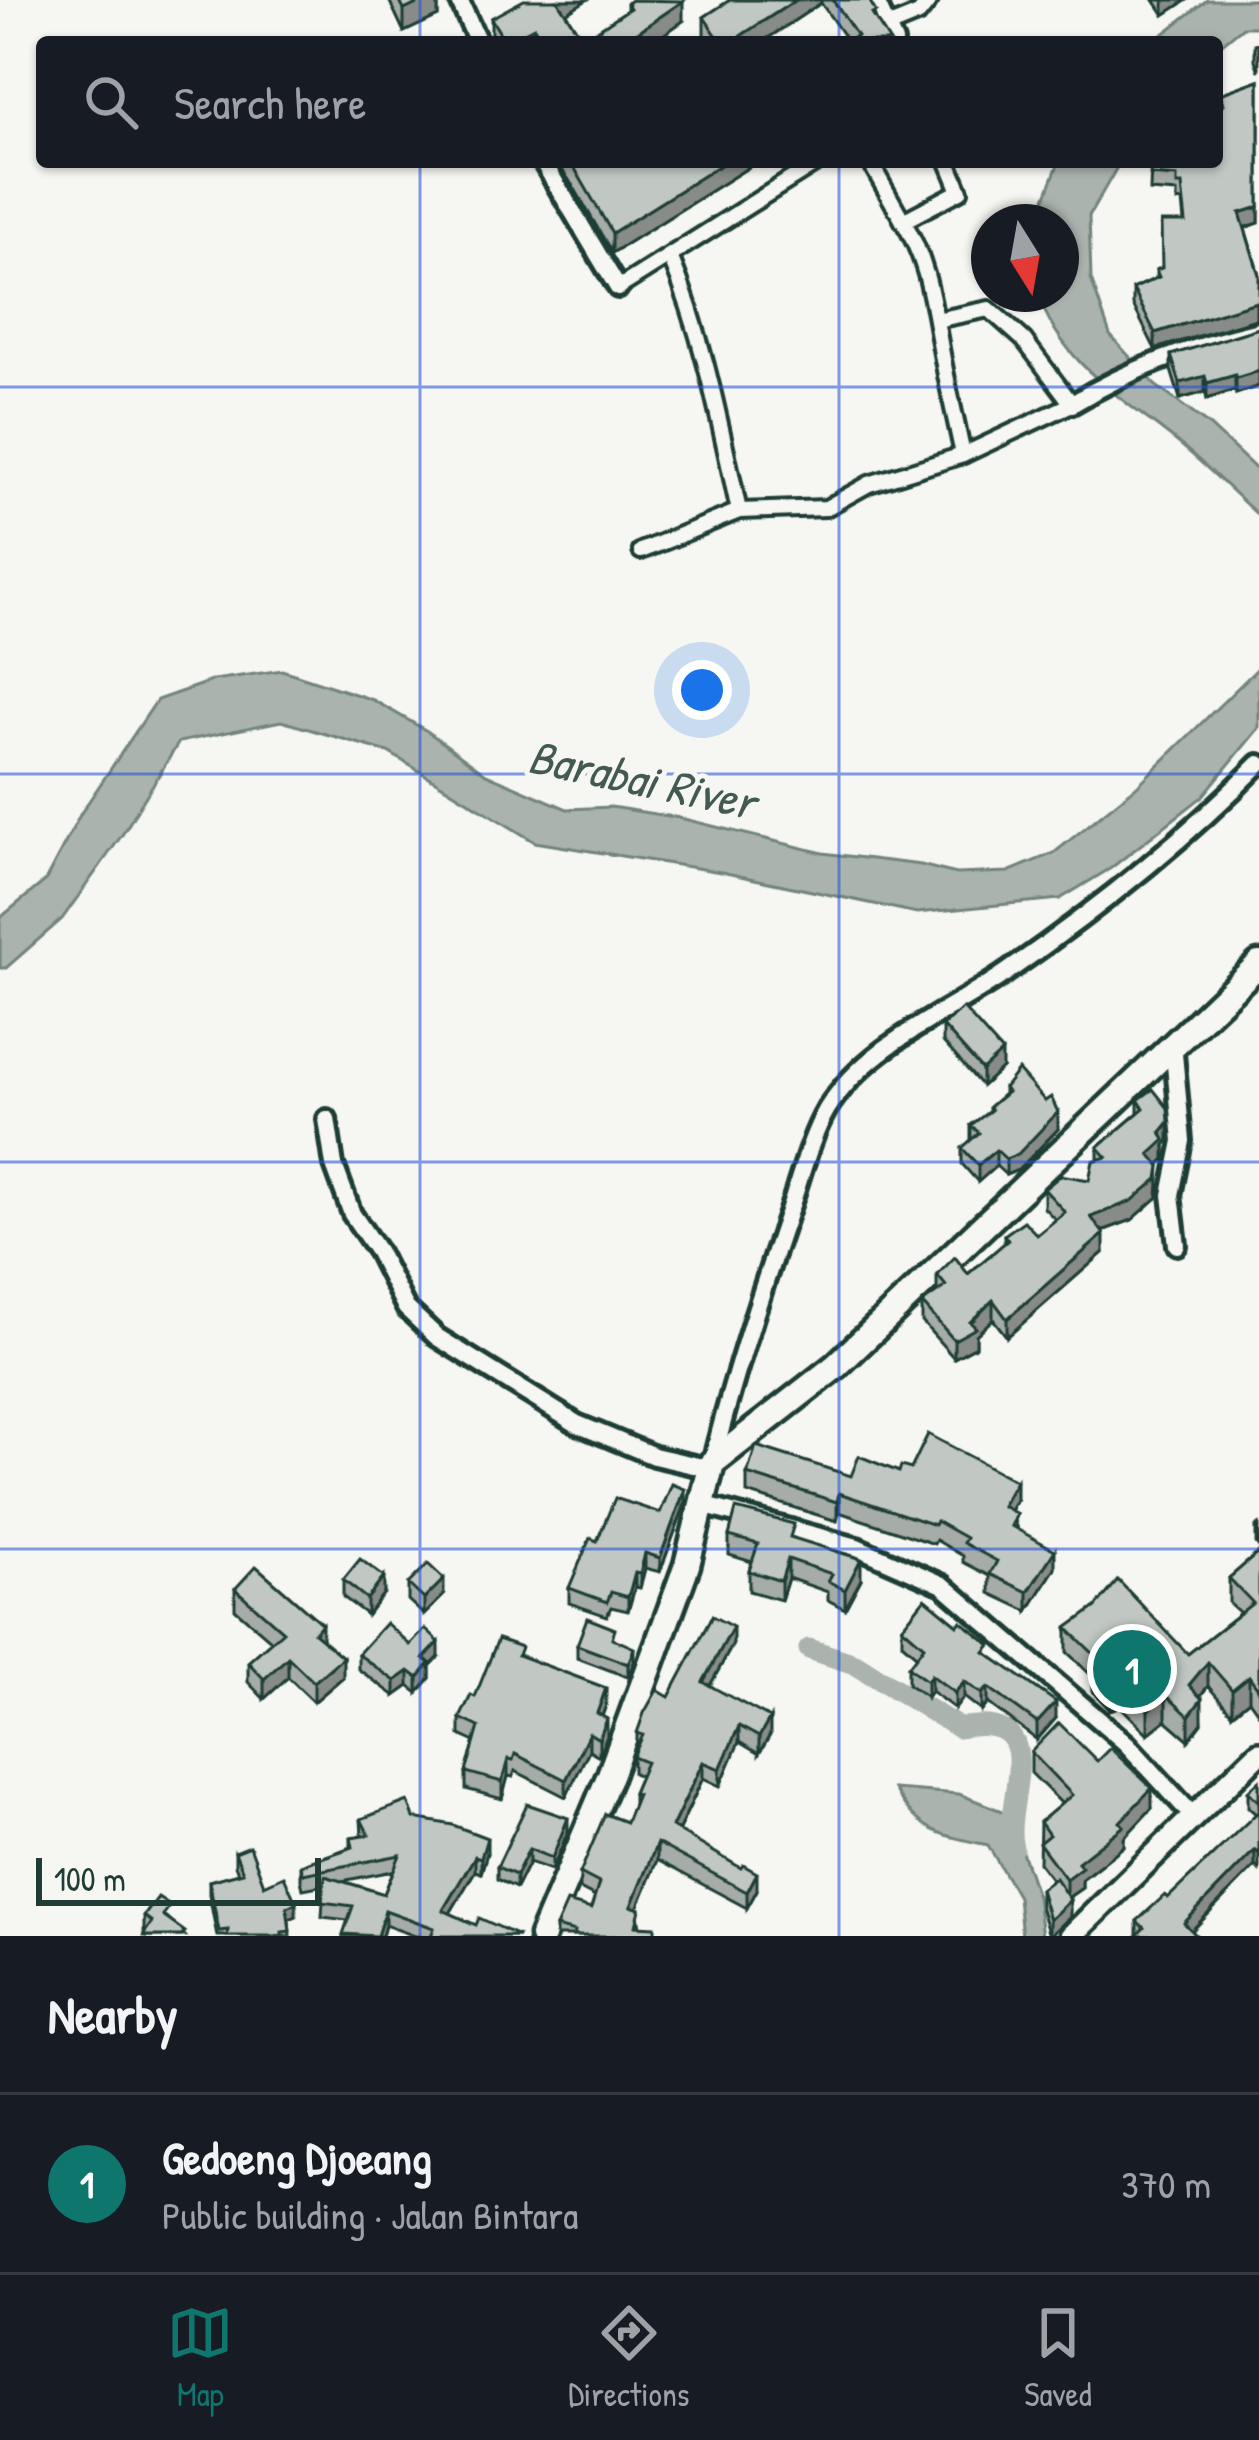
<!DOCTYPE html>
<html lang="en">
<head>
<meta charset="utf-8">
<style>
	:root { --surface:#171b24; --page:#20242c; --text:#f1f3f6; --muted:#9ea1a6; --line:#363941; --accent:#0f766e }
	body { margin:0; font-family:"Patrick Hand",sans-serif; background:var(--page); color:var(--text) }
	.compass { position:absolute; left:971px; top:204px; width:108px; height:108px; border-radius:50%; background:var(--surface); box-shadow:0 3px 9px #0004; rotate:169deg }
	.scale { position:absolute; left:36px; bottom:30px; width:285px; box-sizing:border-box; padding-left:12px; border:6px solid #1f3d34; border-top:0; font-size:33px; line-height:42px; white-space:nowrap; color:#1f3d34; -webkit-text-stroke:9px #f6f6f2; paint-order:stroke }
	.you { position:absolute; left:702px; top:690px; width:42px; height:42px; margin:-30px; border:9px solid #fff; border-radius:50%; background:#1a73e8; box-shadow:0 0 0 18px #1a73e833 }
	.badge { display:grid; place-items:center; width:78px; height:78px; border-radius:50%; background:var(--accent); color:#fff; font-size:39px; font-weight:700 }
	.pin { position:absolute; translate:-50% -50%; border:6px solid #fff; box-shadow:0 3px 12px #0006 }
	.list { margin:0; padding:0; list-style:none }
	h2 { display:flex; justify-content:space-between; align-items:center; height:156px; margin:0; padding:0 48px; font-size:51px }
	h2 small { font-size:39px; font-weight:400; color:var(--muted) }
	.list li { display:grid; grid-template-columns:78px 1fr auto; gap:36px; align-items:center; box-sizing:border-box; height:180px; padding:0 48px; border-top:3px solid var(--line) }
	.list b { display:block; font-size:45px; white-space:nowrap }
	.list p { margin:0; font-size:39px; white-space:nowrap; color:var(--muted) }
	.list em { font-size:39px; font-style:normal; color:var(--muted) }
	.icon { flex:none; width:66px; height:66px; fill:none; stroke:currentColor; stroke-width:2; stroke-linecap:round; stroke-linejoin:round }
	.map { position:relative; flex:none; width:1259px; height:1936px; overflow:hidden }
	.search { position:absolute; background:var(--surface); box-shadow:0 3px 9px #0004; left:36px; right:36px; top:36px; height:132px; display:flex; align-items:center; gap:30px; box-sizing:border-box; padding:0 42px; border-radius:12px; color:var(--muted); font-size:45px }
	.sheet { height:336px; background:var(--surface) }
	nav { display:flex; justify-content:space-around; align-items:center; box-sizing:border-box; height:168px; border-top:3px solid var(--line); background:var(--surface); font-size:33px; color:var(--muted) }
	nav a { display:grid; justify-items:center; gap:6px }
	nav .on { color:var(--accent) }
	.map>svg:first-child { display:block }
	.water { fill:#aab3ae; stroke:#72847d; stroke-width:3 }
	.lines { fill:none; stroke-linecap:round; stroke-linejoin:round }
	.canal { stroke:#aab3ae; stroke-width:21 }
	.pedestrian-casing { stroke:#1f3d34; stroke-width:22 }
	.minor-casing { stroke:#1f3d34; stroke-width:26 }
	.tertiary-casing { stroke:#1f3d34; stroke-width:30 }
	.secondary-casing { stroke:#1f3d34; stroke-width:33 }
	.pedestrian { stroke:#f6f6f2; stroke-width:14 }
	.minor { stroke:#f6f6f2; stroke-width:16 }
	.tertiary { stroke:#f6f6f2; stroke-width:21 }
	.secondary { stroke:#f6f6f2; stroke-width:24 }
	.wall { fill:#a6aca8; stroke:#1f3d34; stroke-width:3; fill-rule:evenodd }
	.shaded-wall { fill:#878c88; stroke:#1f3d34; stroke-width:3 }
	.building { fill:#c1c8c3; stroke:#1f3d34; stroke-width:3 }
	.grid { fill:none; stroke:#1d4ed8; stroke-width:3; stroke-opacity:0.55 }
	.labels { text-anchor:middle; stroke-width:10; stroke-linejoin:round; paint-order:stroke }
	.water-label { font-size:48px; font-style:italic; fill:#425a52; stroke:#f6f6f2 }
</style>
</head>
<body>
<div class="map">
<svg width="1259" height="1936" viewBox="0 0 1259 1936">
	<rect width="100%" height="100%" fill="#f6f6f2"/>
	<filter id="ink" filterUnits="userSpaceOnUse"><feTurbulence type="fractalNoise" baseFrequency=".00833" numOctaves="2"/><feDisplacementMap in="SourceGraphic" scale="24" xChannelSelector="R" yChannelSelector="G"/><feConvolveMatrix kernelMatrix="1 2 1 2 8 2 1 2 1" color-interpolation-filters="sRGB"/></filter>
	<g filter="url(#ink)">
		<!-- water -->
		<g class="water">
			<path d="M1207 0H1259V27H1243L1217 48V42H1153Z"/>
			<path d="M1059 162H1120L1089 216 1091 279 1110 335 1155 385 1210 426 1259 472V516C1231 491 1205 464 1176 441 1121 397 1061 363 1038 294H1061V222H1036Z"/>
			<path d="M1259 667V728L1202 797 1111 868 1060 899 917 913 721 872 535 842 388 752 281 721 179 742 122 835 62 919 6 968H0V918L45 881 81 813 157 700 214 680 282 670 373 700 427 731 486 774 567 809 611 807 680 818 823 853 921 865 956 874 1008 872 1054 853 1136 787Z"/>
			<path d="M894 1789 959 1794 1009 1814 1037 1896 1042 1936H1022L1018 1897 988 1845C941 1835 919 1833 894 1789Z"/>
		</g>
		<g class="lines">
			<!-- canal -->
			<path class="canal" d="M809 1649 855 1664 959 1728C1058 1709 1000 1807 1013 1848"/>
			<!-- pedestrian casing -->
			<g class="pedestrian-casing">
				<g id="pedestrian">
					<path d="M887 27 919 14 930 0"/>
					<path d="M870 162 903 221"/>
					<path d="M670 256C704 338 720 424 739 511"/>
					<path d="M618 288 818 162"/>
					<path d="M936 320 989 309 1024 340 1072 404 963 455C956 421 948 388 942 354 933 306 929 263 903 221L960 191 948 162"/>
					<path d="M641 551 739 511 826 508 869 484 963 455"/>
				</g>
			</g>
			<!-- minor casing -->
			<g class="minor-casing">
				<g id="minor">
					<path d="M459 0 478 42"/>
					<path d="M875 0 894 42"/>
					<path d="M543 162 618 288"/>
					<path d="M1072 404C1131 368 1192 347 1259 331"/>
					<path d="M1173 1043 1182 1141 1171 1195 1177 1245"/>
					<path d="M327 1119 334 1165 352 1214 378 1252 406 1308 437 1337 577 1424 654 1456 711 1469"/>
					<path d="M712 1463C733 1378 760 1295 789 1211 800 1179 810 1138 827 1109 869 1043 945 1015 1007 972 1096 910 1183 842 1259 764"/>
					<path d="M702 1505 857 1547 943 1585 1127 1744 1193 1816"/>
				</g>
			</g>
			<!-- tertiary casing -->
			<g class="tertiary-casing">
				<path id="tertiary" d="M1071 1936 1259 1753"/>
			</g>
			<!-- secondary casing -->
			<g class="secondary-casing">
				<path id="secondary" d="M542 1936 610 1775 687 1565 712 1463 836 1366 1259 964"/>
			</g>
			<!-- pedestrian -->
			<use href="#pedestrian" class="pedestrian"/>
			<!-- minor -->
			<use href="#minor" class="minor"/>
			<!-- tertiary -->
			<use href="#tertiary" class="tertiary"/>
			<!-- secondary -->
			<use href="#secondary" class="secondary"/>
		</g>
		<!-- wall -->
		<g class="wall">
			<path d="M389 0H438V16L404 32Z"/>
			<path d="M730 0H869L876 20 848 42 821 3 762 42H708L704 37V17Z"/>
			<path d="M890 0H916L912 5 890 2Z"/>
			<path d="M1154 0H1187L1164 15Z"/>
			<path d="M627 3 683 21 653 42H494L491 38V18L566 13 583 40 627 10Z"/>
			<path d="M1259 43V71L1255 60V44Z"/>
			<path d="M1259 80V223L1245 228 1259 275V320L1256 319 1155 349 1133 305V289L1156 278V270L1161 268 1184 222 1182 201 1177 202V193L1150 191 1151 162H1217L1220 94Z"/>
			<path d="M557 162H757L612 253 575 189Z"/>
			<path d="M1259 328V386L1236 394 1235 390 1207 399 1205 392 1180 399 1171 370V355Z"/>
			<path d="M943 1026 1002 1068 982 1086 943 1042Z"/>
			<path d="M1004 1088 1058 1129 1018 1170 1006 1175 996 1166 978 1182 962 1164V1148L971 1140V1125L989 1112V1107L1004 1094Z"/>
			<path d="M1138 1100 1169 1140 1165 1145V1159L1159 1165 1158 1197 1132 1220 1102 1231 1104 1252 1007 1337 993 1319 976 1335V1346L954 1358 922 1322V1303L937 1292V1275L968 1274 1004 1244V1235H1037L1056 1220 1044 1208V1189L1089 1180 1098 1160V1147L1138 1113Z"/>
			<path d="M899 1472 1016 1500 1010 1510 1017 1529 1055 1568 1028 1611 990 1593V1576L963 1562V1556L936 1540 934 1544 839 1512 837 1521 747 1493V1474L851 1476Z"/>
			<path d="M685 1504 660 1572 645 1568 640 1588 635 1587 628 1611 611 1607 607 1616 569 1603V1588L597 1541Z"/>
			<path d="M1259 1525V1548L1256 1544V1527Z"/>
			<path d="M729 1536 794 1538 861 1579 845 1609 828 1600V1592L788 1578 781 1600 749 1591V1571L752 1562 729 1555Z"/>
			<path d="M1259 1552V1714L1249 1700 1232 1714 1208 1686 1200 1696 1202 1723 1189 1740 1166 1720 1148 1734 1120 1706 1110 1710 1093 1692V1677L1067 1652V1628L1188 1654 1240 1613 1229 1603V1578Z"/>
			<path d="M343 1580 384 1593 367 1615 343 1597Z"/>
			<path d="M408 1584 444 1595 424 1615 408 1600Z"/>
			<path d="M235 1589 322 1639 343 1677 314 1702 288 1677 264 1699 248 1682V1662L272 1641 235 1609Z"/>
			<path d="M902 1627 991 1656 1056 1718 1037 1740 988 1703 982 1711 964 1697 955 1709 931 1691 927 1697 908 1684V1667L917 1656 902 1643Z"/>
			<path d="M615 1640 634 1662 628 1677 577 1658V1645Z"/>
			<path d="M733 1644 710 1685 770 1735 759 1754 739 1742 720 1786 703 1778 678 1831 757 1890 747 1908 657 1860 637 1908 640 1927 655 1936H556V1927L591 1909 595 1897 580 1889V1873L626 1822 633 1805V1793L640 1776 633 1773V1757L637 1748V1733L669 1697Z"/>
			<path d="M410 1645 439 1657 430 1666V1678L418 1693 409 1686 395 1696 358 1669V1654Z"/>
			<path d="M521 1656 606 1705 602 1716 607 1736 599 1756 589 1750 566 1797 515 1771 513 1777 508 1776 502 1799 466 1789V1772L475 1742 460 1735V1718L475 1697Z"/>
			<path d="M1031 1752 1097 1761 1152 1808 1124 1838V1846L1082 1879V1888L1069 1897 1070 1916 1049 1936 1040 1906V1889L1052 1880 1039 1863 1040 1822 1062 1804 1031 1773Z"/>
			<path d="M1259 1781V1870L1255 1866 1192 1931 1137 1935V1921L1168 1898 1256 1814 1248 1807V1791Z"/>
			<path d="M414 1818 487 1853 481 1873 475 1871 450 1913 476 1925 519 1936H415L385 1925 382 1936H343L348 1920 322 1917 324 1885 303 1889 301 1880V1865L351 1847V1838L362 1836 361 1819ZM393 1871 384 1894 342 1881Z"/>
			<path d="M568 1831 552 1870 529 1862 516 1888 497 1879V1867Z"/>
			<path d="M235 1852 264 1885 296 1916 289 1919 290 1936H217L209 1894V1881L238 1873 235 1865Z"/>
			<path d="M144 1916 170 1921 185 1936H144Z"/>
		</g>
		<!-- shaded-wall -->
		<g class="shaded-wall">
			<path d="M425 0H438V16L404 32V10Z"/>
			<path d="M556 0H587L556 19Z"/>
			<path d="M796 0H821V3L762 42H731Z"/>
			<path d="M1164 0H1187L1164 15Z"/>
			<path d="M683 1V21L653 42H623Z"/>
			<path d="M534 27V42H506Z"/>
			<path d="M725 162H757L612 253V233Z"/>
			<path d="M1259 207V223L1240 229V213Z"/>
			<path d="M1256 302V319L1155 349V333Z"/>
			<path d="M1259 371V386L1236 394V378Z"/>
			<path d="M1235 375V390L1207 399V383Z"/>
			<path d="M1205 376V392L1180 399V383Z"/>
			<path d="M1002 1052V1068L982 1086V1070Z"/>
			<path d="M1058 1112V1129L1018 1170 1006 1175V1159Z"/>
			<path d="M1169 1122V1140L1165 1145V1159L1150 1173V1154Z"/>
			<path d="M996 1150V1166L978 1182V1165Z"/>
			<path d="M1160 1166 1158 1197 1132 1220 1091 1235V1217Z"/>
			<path d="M1104 1234V1252L1007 1337V1319Z"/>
			<path d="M993 1300V1319L976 1335V1346L954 1358V1340Z"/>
			<path d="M1016 1481V1500L1002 1525V1506Z"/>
			<path d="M685 1489V1504L660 1572V1558Z"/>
			<path d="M839 1493V1512L837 1521V1502Z"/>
			<path d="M1055 1550V1568L1028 1611V1592Z"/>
			<path d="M645 1553V1568L640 1588V1574Z"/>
			<path d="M788 1559V1578L781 1600V1581Z"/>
			<path d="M861 1559V1579L845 1609V1590Z"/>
			<path d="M635 1573V1587L628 1611V1597Z"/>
			<path d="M384 1577V1593L367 1615V1599Z"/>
			<path d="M444 1579V1595L424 1615V1599Z"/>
			<path d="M322 1624V1644L314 1633Z"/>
			<path d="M733 1627V1644L703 1698V1682Z"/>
			<path d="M439 1642V1657L430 1666V1678L418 1693V1678L424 1658Z"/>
			<path d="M634 1648V1662L628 1677V1664Z"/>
			<path d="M288 1657V1677L264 1699V1679Z"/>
			<path d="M343 1657V1677L314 1702V1682Z"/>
			<path d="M1208 1662V1686L1189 1710V1685Z"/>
			<path d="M409 1671V1686L395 1696V1681Z"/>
			<path d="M931 1675V1691L927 1697V1681Z"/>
			<path d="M1249 1676V1700L1232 1714V1690Z"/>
			<path d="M964 1681V1697L955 1709V1693Z"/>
			<path d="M1120 1682V1706L1110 1710V1686Z"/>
			<path d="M988 1687V1703L982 1711V1694Z"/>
			<path d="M606 1688V1705L597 1730V1713Z"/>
			<path d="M1166 1695V1720L1148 1734V1710Z"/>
			<path d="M1202 1699V1723L1189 1740V1716Z"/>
			<path d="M1056 1702V1718L1037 1740V1723Z"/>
			<path d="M770 1718V1735L759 1754V1737Z"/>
			<path d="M607 1719V1736L599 1756V1739Z"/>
			<path d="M739 1726V1742L720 1786V1769Z"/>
			<path d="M589 1733V1750L566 1797V1780Z"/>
			<path d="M508 1759V1776L502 1799V1782Z"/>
			<path d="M703 1762V1778L672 1844V1827Z"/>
			<path d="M1152 1788V1808L1124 1838V1846L1082 1879V1888L1066 1899V1879L1078 1862Z"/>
			<path d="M568 1818V1831L552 1870V1858Z"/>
			<path d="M487 1838V1853L481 1873V1858Z"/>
			<path d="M657 1843V1860L631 1923V1906Z"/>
			<path d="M529 1849V1862L516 1888V1875Z"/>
			<path d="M1255 1850V1866L1186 1936 1184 1923Z"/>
			<path d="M475 1856V1871L443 1925V1910Z"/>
			<path d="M757 1873V1890L747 1908V1892Z"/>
			<path d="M1070 1900V1916L1049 1936V1920Z"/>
			<path d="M296 1903V1916L287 1920V1907Z"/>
			<path d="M385 1910V1925L382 1936H377Z"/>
		</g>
		<!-- building -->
		<g class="building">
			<path d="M399 0H425L404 10Z"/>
			<path d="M524 0H557L583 40 630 8 627 3 631 0 683 1 623 42H544L534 27 505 42 491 18Z"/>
			<path d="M730 0H796L731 42H721L704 17Z"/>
			<path d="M833 0H869L876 12 872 14 890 42H849L857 36Z"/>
			<path d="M1259 80V207L1240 213 1259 275V303L1256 302 1155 333 1133 289 1159 277 1156 270 1162 268 1161 222H1186L1182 185H1177V177L1150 175 1151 162H1217V111L1224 104 1220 94Z"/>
			<path d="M571 162H725L612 233Z"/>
			<path d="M1259 328V371L1236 378 1235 375 1207 383 1205 376 1180 383 1171 355Z"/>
			<path d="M963 1008 1002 1052 982 1070 943 1026Z"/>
			<path d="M1018 1070 1045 1101 1051 1097 1058 1112 1018 1154 1006 1159 996 1150 978 1165 962 1148 979 1133 971 1125 991 1110 989 1107 1007 1092 1004 1088Z"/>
			<path d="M1153 1089 1168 1108 1169 1122 1161 1132 1165 1140 1150 1154 1160 1166 1158 1179 1132 1201 1091 1217 1104 1234 1007 1319 993 1300 970 1322 976 1328 954 1340 922 1303 946 1286 937 1275 955 1257 968 1274 1008 1240 1004 1235 1024 1221 1037 1235 1065 1212 1044 1189 1061 1175 1089 1180 1093 1161 1107 1157 1098 1147 1144 1108 1138 1100Z"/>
			<path d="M928 1434 1016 1481 1002 1506 1017 1514 1011 1526 1055 1550 1028 1592 990 1574 997 1561 963 1543 966 1538 936 1521 934 1525 839 1493 837 1502 747 1474 756 1446 851 1476 859 1456 899 1472 901 1466 911 1469Z"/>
			<path d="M672 1484 685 1489 660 1558 645 1553 640 1574 635 1573 628 1597 611 1592 607 1602 569 1588 590 1538 597 1541 615 1498 660 1513Z"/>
			<path d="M736 1509 794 1524 790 1537 861 1559 845 1590 828 1581 832 1574 788 1559 781 1581 749 1571 758 1544 729 1536Z"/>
			<path d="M1259 1552V1690L1249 1676 1232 1690 1208 1662 1189 1685 1202 1699 1189 1716 1166 1695 1148 1710 1120 1682 1110 1686 1093 1668 1102 1662 1067 1628 1096 1607 1118 1580 1188 1654 1253 1603 1229 1578Z"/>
			<path d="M360 1559 384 1577 367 1599 343 1580Z"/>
			<path d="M428 1564 444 1579 424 1599 408 1584Z"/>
			<path d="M256 1566 322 1624 314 1633 343 1657 314 1682 288 1657 264 1679 248 1662 283 1631 235 1589Z"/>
			<path d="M925 1598 958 1625 961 1621 991 1645 985 1652 1056 1702 1037 1723 988 1687 982 1694 964 1681 955 1693 931 1675 927 1681 908 1667 924 1646 902 1627Z"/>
			<path d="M712 1616 733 1627 703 1682 770 1718 759 1737 739 1726 720 1769 703 1762 672 1827 741 1868 743 1865 757 1873 747 1892 657 1843 631 1906 640 1909 636 1926 655 1927V1936H574L575 1932 556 1927 567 1902 591 1909 599 1883 580 1873 605 1814 626 1822 637 1794 633 1793 646 1762 633 1757 643 1735 637 1733 644 1713 657 1690 669 1697Z"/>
			<path d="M587 1618 615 1629 612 1638 634 1648 628 1664 577 1645Z"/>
			<path d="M386 1623 410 1645 425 1629 439 1642 424 1658 430 1663 418 1678 409 1671 395 1681 358 1654Z"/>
			<path d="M498 1639 521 1647 518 1655 606 1688 597 1713 607 1719 599 1739 589 1733 566 1780 515 1754 513 1760 508 1759 502 1782 466 1772 479 1727 460 1718 471 1695 475 1697Z"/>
			<path d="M1059 1723 1097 1761 1110 1748 1152 1788 1120 1822 1124 1826 1078 1862 1082 1867 1066 1879 1039 1843 1049 1835 1040 1822 1072 1795 1031 1752Z"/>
			<path d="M1259 1781V1802L1248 1791Z"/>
			<path d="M408 1801 414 1818 453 1825 487 1838 481 1858 475 1856 443 1910 476 1925 479 1918 519 1936H431L434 1928 385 1910 377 1936 343 1934 353 1906 322 1902 325 1876 384 1894 400 1855 303 1874 301 1865 353 1847 351 1838 369 1835 361 1819Z"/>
			<path d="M527 1804 568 1818 552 1858 529 1849 516 1875 497 1867Z"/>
			<path d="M1259 1811V1854L1255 1850 1184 1923 1197 1936H1136L1144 1928 1137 1921 1165 1895 1168 1898Z"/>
			<path d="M250 1846 264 1885 284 1876 296 1903 287 1907 290 1931 282 1932V1936H227L228 1930 219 1931 209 1881 243 1872 235 1852Z"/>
			<path d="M1055 1878 1070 1900 1049 1920 1040 1889Z"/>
			<path d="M158 1897 170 1905 163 1916 185 1932 181 1936H147L144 1934 152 1922 144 1916Z"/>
		</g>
	</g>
	<!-- grid -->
	<path class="grid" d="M420 0V42M839 0V42M420 162V1936M839 162V1936M0 387H1259M0 774H1259M0 1162H1259M0 1549H1259"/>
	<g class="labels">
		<!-- water labels -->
		<g class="water-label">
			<text transform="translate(642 779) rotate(12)" y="17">Barabai River</text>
		</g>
	</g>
</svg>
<svg class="compass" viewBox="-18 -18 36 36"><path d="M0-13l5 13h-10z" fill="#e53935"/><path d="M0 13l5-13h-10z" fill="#9ea1a6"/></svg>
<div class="scale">100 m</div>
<div class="you"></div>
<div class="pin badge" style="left:1132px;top:1669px">1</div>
<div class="search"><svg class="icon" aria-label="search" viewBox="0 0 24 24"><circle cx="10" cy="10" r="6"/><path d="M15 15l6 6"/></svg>Search here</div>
</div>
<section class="sheet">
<h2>Nearby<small></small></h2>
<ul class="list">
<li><span class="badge">1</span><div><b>Gedoeng Djoeang</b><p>Public building · Jalan Bintara</p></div><em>370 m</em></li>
</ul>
</section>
<nav>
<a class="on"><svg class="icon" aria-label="map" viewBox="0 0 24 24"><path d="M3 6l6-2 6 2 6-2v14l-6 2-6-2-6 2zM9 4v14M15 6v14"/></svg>Map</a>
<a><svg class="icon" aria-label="directions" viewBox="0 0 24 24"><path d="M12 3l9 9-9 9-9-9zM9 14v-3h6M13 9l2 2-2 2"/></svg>Directions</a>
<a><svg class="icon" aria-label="saved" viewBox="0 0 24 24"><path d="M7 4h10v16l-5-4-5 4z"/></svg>Saved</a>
</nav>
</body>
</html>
